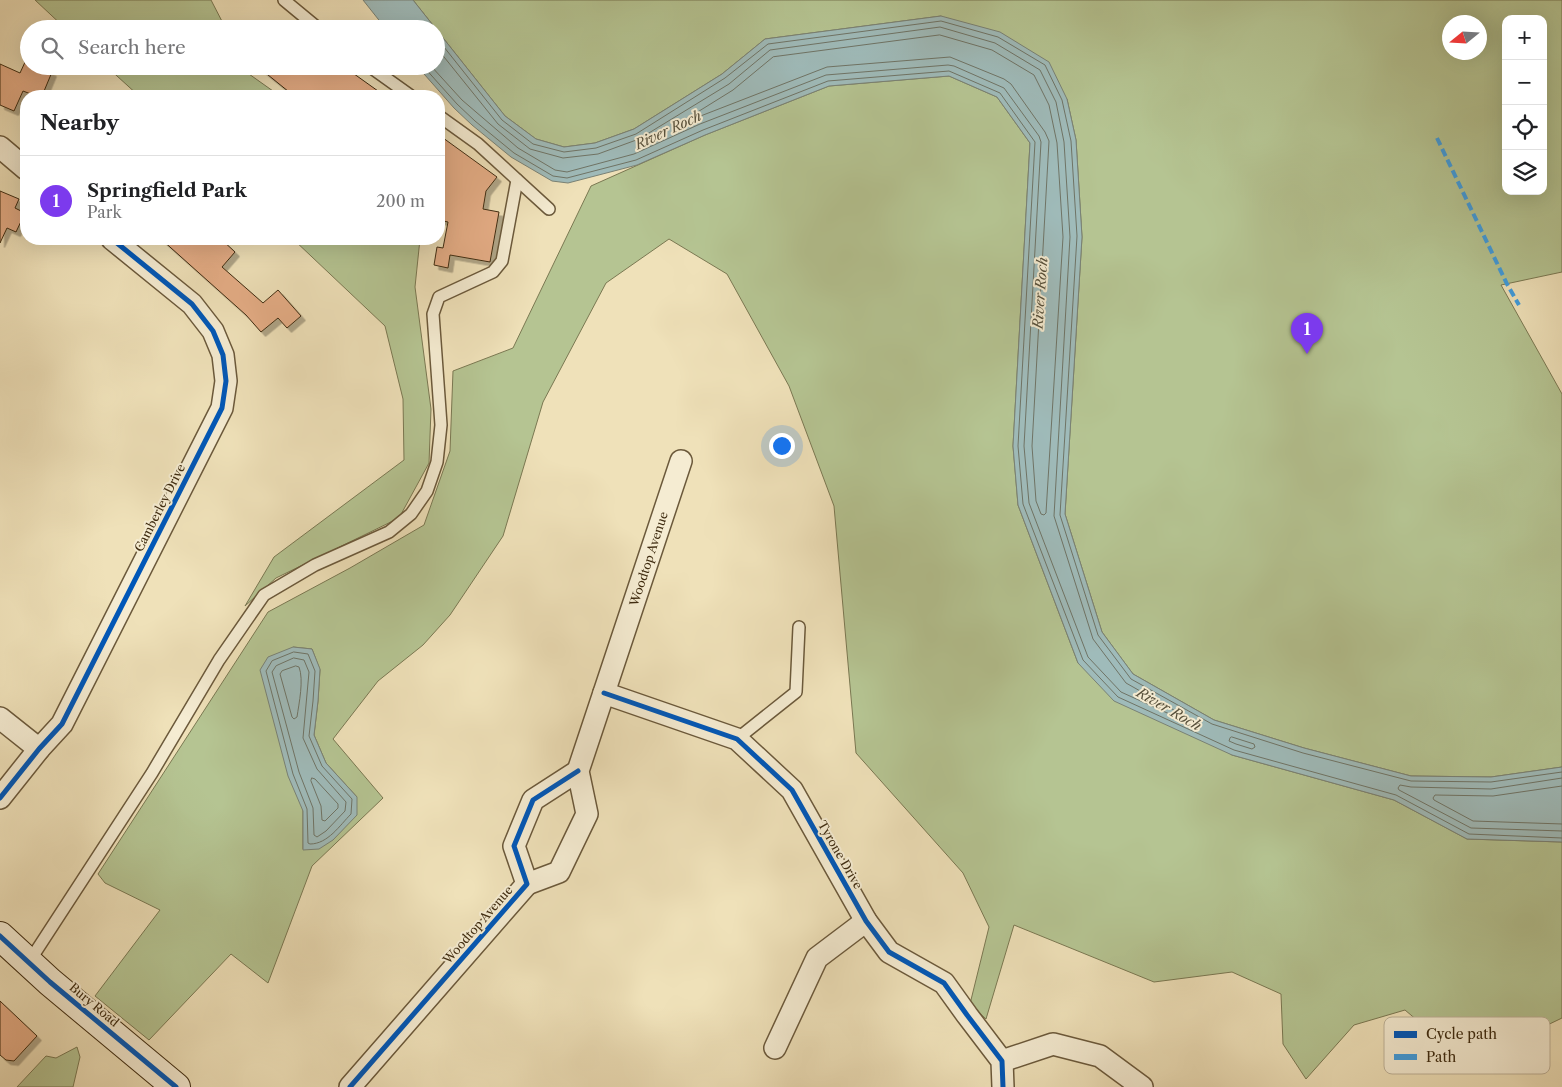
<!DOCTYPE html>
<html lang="en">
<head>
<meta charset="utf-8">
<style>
	:root { --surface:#fff; --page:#f2f2f2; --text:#202124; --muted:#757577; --line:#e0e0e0; --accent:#7c3aed }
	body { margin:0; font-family:"Libre Caslon Text",serif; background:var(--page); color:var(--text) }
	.controls { position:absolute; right:15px; top:15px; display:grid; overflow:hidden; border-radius:10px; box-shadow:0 5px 20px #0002 }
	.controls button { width:45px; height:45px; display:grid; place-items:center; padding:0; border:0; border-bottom:1px solid var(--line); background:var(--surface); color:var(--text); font:25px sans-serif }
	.compass { position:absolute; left:1442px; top:15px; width:45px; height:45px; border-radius:50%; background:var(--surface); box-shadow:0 5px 20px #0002; rotate:252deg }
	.you { position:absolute; left:781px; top:445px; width:18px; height:18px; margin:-12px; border:4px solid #fff; border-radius:50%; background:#1a73e8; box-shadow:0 0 0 8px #1a73e833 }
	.badge { display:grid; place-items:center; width:32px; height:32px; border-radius:50%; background:var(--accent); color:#fff; font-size:16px; font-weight:700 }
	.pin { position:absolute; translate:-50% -41px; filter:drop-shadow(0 1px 2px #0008) }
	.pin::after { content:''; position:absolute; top:26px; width:18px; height:15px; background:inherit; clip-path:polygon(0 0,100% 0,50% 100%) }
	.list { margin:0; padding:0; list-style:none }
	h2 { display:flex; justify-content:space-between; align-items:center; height:65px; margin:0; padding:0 20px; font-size:21px }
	h2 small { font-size:16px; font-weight:400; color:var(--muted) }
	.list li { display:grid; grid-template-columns:32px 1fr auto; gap:15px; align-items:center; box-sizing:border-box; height:90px; padding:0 20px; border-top:1px solid var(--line) }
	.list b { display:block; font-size:19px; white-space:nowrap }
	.list p { margin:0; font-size:16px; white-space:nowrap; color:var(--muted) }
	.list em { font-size:16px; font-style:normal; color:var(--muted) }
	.icon { flex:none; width:28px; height:28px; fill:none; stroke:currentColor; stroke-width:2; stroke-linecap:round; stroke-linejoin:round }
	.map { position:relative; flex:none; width:1562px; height:1087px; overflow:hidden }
	.search { position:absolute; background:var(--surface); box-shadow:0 5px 20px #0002; left:20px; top:20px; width:425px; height:55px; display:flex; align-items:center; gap:12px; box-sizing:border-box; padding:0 18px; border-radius:28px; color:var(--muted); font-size:19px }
	.panel { position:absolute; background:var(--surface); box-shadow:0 5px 20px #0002; left:20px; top:90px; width:425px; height:155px; border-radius:20px }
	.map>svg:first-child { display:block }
	.green { fill:#b5c492; stroke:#7a7852; fill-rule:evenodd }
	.water { fill:#9fbbba; stroke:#798276 }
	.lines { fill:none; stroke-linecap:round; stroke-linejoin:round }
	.shore { stroke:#6f7466; stroke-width:1 }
	.building { fill:#e5ad86; stroke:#3f2c11; filter:url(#shadow) }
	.lane-casing { stroke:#6b593b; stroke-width:14 }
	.street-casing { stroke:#6b593b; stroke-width:24 }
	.secondary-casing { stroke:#3f2c11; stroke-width:30 }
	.lane { stroke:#f5ecd2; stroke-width:11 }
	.street { stroke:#f5ecd2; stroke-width:21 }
	.secondary { stroke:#f5ecd2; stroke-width:28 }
	.quiet { stroke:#3f9cde; stroke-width:4; stroke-dasharray:8 4; stroke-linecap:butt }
	.cycleway-casing { stroke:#f5ecd2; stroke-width:8 }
	.cycleway { stroke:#0057b8; stroke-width:5 }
	.labels { text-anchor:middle; stroke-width:4; stroke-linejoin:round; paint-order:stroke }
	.street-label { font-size:12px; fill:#3f2c11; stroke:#f5ecd2 }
	.water-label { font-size:14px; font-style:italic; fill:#57503b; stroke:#f5ecd2 }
	.key { fill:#f5ecd2; stroke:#beb298; stroke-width:1 }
	.key-label { font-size:14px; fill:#3f2c11 }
</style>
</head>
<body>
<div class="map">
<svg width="1562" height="1087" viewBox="0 0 1562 1087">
	<defs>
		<filter id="shadow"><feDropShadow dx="4.5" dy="4.5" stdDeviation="0" flood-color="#0004"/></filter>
	</defs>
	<rect width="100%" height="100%" fill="#efe1b9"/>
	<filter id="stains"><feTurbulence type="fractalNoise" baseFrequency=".004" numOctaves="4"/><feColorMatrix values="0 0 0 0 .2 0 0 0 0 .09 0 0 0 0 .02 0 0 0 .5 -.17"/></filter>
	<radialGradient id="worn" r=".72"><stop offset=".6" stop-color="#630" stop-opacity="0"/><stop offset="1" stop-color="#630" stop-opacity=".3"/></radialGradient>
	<!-- green -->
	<g class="green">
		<path d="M35 0H211L226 29H66Z"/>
		<path d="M413 0H1562V272L1501 285 1562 394V767L1491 777 1411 776 1304 748 1214 720 1133 674 1102 632 1065 514 1082 237 1076 140 1067 99 941 16 765 39 722 74 634 129 595 143 564 147 536 139 505 116ZM1506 19H1543V191H1506ZM1450 22H1480V52H1450Z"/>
		<path d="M106 66H245L249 74 280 96H139Z"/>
		<path d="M949 76 997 97 1030 143 1013 446 1018 505 1078 663 1232 755 1394 800 1467 839 1562 842V1018L1483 1056 1452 1050 1405 1010 1354 1025 1306 1079 1283 1044 1281 994 1232 972 1154 982 1014 925 986 1019 970 1004 989 927 963 873 856 753 834 506 789 386 727 274 669 239 606 283 543 402 503 536 450 615 423 645 378 681 333 739 383 798 312 866 268 983 231 954 149 1040 95 996 160 910 105 883 98 874 268 612 350 568 424 525 450 451 453 371 513 348 591 186 705 135 829 86ZM293 647 312 649 320 670 318 701 314 735 326 763 357 797 303 849V811Z"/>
		<path d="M293 239H420L415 287 431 409 429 463 399 518 276 578 245 606 274 557 404 460 403 399 385 326Z"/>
		<path d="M77 1047 80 1057 73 1087H17L46 1056 56 1058Z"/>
	</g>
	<!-- water -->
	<g class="water">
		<path d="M363 0H413L436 29H386Z"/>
		<path d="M941 16 1000 32 1049 62 1067 99 1076 140 1082 237 1065 514 1102 632 1133 674 1214 720 1304 748 1411 776 1491 777 1562 767V842L1467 839 1394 800 1232 755 1114 701 1078 663 1018 505 1013 446 1030 143 997 97 949 76 829 86 705 135 637 165 568 183 552 181 511 157 472 125 454 108 417 66H436V29L505 116 536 139 564 147 595 143 634 129 722 74 765 39Z"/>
		<path d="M293 647 312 649 320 669 318 701 314 735 326 763 357 797V815L333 840 319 849 303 850V811L288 776 260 670 268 657Z"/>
	</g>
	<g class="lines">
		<!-- shore -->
		<g class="shore">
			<path d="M940 35 992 50 1034 75 1049 105 1057 143 1063 237 1046 513 1044 515 1041 514 1036 501 1032 446 1049 141 1045 132 1011 84 1004 79 950 57 827 67 698 117 695 115 696 113 733 90 773 57Z"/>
			<path d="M436 37 502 120 533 144 564 152 596 148 636 134 725 78 768 44 941 21 998 37 1045 65 1062 100 1071 141 1077 236 1060 515 1098 635 1131 679 1212 724 1303 753 1411 781 1491 782 1562 772"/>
			<path d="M423 66 457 104 475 121 514 153 553 176 567 178 636 160 703 130 828 81 949 71 1000 93 1035 142 1018 446 1023 504 1083 660 1118 697 1234 750 1396 795 1469 834 1562 838"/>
			<path d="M431 66 462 100 518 148 555 170 567 172 634 154 700 124 826 75 948 65 954 66 1004 88 1039 136 1041 142 1024 446 1029 503 1088 657 1121 692 1176 717 1179 716V713L1126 683 1093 639 1054 516 1070 237 1064 142 1056 102 1040 70 995 43 940 27 770 50 729 84 639 139 598 154 563 158 530 149 498 124 436 47"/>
			<path d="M294 652 308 654 315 671 313 701 309 736 322 766 352 799 351 814C340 825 328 844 310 844L308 843 307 809 293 774 266 671 272 661Z"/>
			<path d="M294 658 304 660 309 672 303 738 317 769 346 802 345 811 326 831 317 837 314 835 313 808 299 772 272 672 276 666Z"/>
			<path d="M296 666 299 667C304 680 299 703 297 717L294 719 292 717 280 674 282 671Z"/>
			<path d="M1232 737 1254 744 1255 747 1252 749 1236 744 1229 741 1230 738Z"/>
			<path d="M312 778 315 779 338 804V808L325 821 322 820 321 806 311 781Z"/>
			<path d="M1562 778 1491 789 1411 787 1400 785 1398 788 1399 790 1471 828 1562 831"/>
			<path d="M1562 786 1493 796 1435 795 1433 798 1434 800 1473 821 1562 824"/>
		</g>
	</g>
	<!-- building -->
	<g class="building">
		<path d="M26 60 29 61V66H40L52 72 42 96H36L23 91 14 111 0 105V64L20 73Z"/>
		<path d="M257 66H343L385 96H294Z"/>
		<path d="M439 135 497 177 486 191 483 209 499 212 490 262 450 255 448 268 434 265 437 247 443 248 448 222 439 220Z"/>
		<path d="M0 191 19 199 15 208 25 213 16 232 7 228 0 243Z"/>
		<path d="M161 239H221L235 252 222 267 263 303 278 290 301 316 287 328 278 318 261 332 246 315Z"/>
		<path d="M0 1001 37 1036 14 1061 6 1060 0 1055Z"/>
	</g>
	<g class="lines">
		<!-- lane casing -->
		<g class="lane-casing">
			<g id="lane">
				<path d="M284 0 319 29"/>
				<path d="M369 66 411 96"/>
				<path d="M439 116 478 144 549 209"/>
				<path d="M737 739 796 692 799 627"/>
				<path d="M29 962 152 773 219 660 264 595 315 565 389 532 411 514 427 491 437 462 441 425 433 314 439 297 493 272 502 261 517 180"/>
			</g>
		</g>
		<!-- street casing -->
		<g class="street-casing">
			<g id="street">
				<path d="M0 147 26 169"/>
				<path d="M604 693 737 739 792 790 866 921 889 952 944 983 967 1015 1002 1061 1003 1087"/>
				<path d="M0 718 39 749"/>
				<path d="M0 798 39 749 62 724 222 408 226 381 223 355 213 331 192 304 112 239"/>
				<path d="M527 884 559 872 587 814 578 771 681 461"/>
				<path d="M775 1048 817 958 866 921"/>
				<path d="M1002 1061 1053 1044 1100 1056 1142 1087"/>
				<path d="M350 1087 527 884 514 846 533 800 578 771"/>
			</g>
		</g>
		<!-- secondary casing -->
		<g class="secondary-casing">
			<path id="secondary" d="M0 936 50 982 176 1087"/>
		</g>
		<!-- lane -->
		<use href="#lane" class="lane"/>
		<!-- street -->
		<use href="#street" class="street"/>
		<!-- secondary -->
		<use href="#secondary" class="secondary"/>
		<!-- quiet -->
		<path class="quiet" d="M1437 138 1507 284 1519 305"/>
		<!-- cycleway casing -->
		<g class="cycleway-casing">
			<g id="cycleway">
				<path d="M604 693 737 739 792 790 866 921 889 952 944 983 967 1015 1002 1061 1003 1087"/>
				<path d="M0 798 39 749 62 724 222 408 226 381 223 355 213 331 192 304 112 239"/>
				<path d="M0 936 50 982 176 1087"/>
				<path d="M350 1087 527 884 514 846 533 800 578 771"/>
			</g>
		</g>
		<!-- cycleway -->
		<use href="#cycleway" class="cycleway"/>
	</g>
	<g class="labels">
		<!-- street labels -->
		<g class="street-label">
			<text transform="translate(160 508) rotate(-63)" y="4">Camberley Drive</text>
			<text transform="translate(649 559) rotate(-72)" y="4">Woodtop Avenue</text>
			<text transform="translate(840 855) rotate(60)" y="4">Tyrone Drive</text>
			<text transform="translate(478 925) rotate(-49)" y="4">Woodtop Avenue</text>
			<text transform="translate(94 1005) rotate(40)" y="4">Bury Road</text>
		</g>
		<!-- water labels -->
		<g class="water-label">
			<text transform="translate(668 130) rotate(-25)" y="5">River Roch</text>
			<text transform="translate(1040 293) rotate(-86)" y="5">River Roch</text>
			<text transform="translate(1169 709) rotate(30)" y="5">River Roch</text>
		</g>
	</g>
	<!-- legend -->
	<rect x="1384" y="1017" width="166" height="57" rx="8" class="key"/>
	<rect x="1394" y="1031" width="23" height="7" fill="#0057b8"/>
	<rect x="1394" y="1054" width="23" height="6" fill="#3f9cde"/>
	<g class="key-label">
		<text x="1426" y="1039">Cycle path</text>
		<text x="1426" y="1062">Path</text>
	</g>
	<rect width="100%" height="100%" filter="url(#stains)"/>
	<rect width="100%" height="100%" fill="url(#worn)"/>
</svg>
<div class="controls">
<button>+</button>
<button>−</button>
<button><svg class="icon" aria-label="locate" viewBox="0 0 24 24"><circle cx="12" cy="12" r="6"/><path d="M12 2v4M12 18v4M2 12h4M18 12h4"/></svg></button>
<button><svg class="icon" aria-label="layers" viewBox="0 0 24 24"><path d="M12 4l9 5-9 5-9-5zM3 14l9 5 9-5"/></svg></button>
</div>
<svg class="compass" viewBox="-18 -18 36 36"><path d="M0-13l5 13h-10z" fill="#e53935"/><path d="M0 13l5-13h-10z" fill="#757577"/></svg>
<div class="you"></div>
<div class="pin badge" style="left:1307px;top:354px">1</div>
<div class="search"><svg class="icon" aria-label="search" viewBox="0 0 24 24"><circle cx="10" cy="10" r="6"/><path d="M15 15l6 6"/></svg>Search here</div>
<section class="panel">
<h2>Nearby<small></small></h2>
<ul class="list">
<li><span class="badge">1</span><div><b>Springfield Park</b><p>Park</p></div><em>200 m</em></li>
</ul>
</section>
</div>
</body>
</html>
